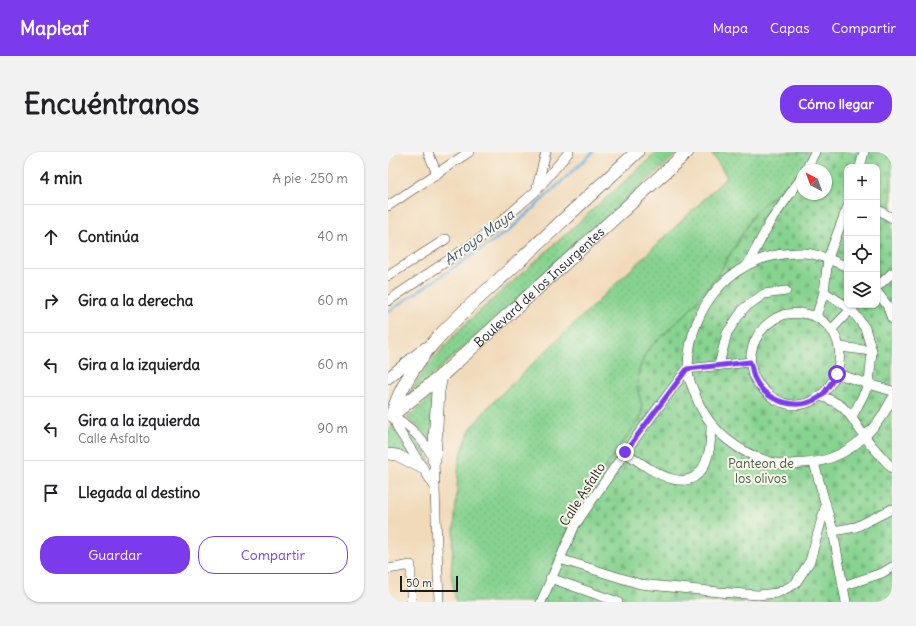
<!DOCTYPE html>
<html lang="es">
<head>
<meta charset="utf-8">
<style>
	:root { --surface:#fff; --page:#f2f2f2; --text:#202124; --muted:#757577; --line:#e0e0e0; --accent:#7c3aed }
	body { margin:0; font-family:Delius,sans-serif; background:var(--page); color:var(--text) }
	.controls { position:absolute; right:12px; top:12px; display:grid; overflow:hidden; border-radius:8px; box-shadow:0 1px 3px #0004 }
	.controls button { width:36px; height:36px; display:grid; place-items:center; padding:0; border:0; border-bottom:1px solid var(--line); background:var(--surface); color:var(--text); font:20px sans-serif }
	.compass { position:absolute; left:408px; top:12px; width:36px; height:36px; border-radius:50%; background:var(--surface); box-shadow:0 1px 3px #0004; rotate:319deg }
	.scale { position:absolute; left:12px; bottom:10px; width:58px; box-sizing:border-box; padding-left:4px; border:2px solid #1c1c1c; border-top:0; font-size:11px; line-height:14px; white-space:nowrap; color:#1c1c1c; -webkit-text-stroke:3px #fbf7ec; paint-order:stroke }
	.stop { position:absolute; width:12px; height:12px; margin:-9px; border:3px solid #7c3aed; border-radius:50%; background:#fff }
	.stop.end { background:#7c3aed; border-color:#fff; box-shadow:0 1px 4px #0008 }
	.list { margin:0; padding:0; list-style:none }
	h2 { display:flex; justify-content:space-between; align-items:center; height:52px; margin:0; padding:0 16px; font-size:17px }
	h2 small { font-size:13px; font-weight:400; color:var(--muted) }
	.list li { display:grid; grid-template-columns:26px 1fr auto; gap:12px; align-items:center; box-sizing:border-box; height:64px; padding:0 16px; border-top:1px solid var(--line) }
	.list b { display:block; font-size:15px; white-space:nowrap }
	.list p { margin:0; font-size:13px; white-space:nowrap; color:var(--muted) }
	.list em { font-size:13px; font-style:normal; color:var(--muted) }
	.actions { display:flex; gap:8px; padding:12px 16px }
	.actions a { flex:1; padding:9px 0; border:1px solid var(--accent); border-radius:16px; text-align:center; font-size:14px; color:var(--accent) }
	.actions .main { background:var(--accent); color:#fff }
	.icon { flex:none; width:22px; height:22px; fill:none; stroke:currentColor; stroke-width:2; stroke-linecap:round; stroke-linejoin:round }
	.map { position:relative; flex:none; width:504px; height:450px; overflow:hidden; border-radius:16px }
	header { display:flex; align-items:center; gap:24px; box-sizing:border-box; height:56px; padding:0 20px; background:var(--accent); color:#fff }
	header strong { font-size:19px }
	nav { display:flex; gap:22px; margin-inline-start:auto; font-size:14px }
	.intro { display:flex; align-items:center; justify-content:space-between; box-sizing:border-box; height:96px; padding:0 24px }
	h1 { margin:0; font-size:28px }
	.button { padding:10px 18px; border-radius:16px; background:var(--accent); color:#fff; font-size:14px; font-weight:700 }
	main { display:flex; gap:24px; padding:0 24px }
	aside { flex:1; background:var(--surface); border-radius:16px; box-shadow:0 1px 3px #0004 }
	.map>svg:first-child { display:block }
	.green { fill:url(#green-dots); stroke:#527856 }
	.cemetery { fill:url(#cemetery-stones); stroke:#527856; fill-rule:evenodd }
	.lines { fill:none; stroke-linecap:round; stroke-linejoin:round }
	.stream { stroke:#6cb1e2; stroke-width:2.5 }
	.minor-casing { stroke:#3c3834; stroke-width:10 }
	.major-casing { stroke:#3c3834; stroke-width:12 }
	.highway-casing { stroke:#3c3834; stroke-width:14 }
	.minor { stroke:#fff; stroke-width:9 }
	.major { stroke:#fff; stroke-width:11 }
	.highway { stroke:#fff; stroke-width:13 }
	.route { stroke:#7c3aed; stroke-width:5 }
	.labels { text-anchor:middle; stroke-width:4; stroke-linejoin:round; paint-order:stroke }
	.street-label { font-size:13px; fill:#1c1c1c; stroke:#fbf7ec }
	.park-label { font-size:13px; fill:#415c45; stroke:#fbf7ec }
	.water-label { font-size:14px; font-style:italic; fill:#3c586b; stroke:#fbf7ec }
</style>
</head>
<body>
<header>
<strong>Mapleaf</strong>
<nav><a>Mapa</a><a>Capas</a><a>Compartir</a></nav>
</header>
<div class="intro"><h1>Encuéntranos</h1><a class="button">Cómo llegar</a></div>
<main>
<aside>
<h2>4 min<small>A pie · 250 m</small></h2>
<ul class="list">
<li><svg class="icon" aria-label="ahead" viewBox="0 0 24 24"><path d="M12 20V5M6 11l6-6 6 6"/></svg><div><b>Continúa</b></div><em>40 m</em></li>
<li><svg class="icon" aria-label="right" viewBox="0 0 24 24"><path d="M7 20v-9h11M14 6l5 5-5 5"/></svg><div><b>Gira a la derecha</b></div><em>60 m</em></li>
<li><svg class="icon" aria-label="left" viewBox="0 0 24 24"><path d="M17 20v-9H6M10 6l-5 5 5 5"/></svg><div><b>Gira a la izquierda</b></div><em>60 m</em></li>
<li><svg class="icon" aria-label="left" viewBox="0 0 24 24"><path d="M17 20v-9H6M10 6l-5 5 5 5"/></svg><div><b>Gira a la izquierda</b><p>Calle Asfalto</p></div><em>90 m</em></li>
<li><svg class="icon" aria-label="arrive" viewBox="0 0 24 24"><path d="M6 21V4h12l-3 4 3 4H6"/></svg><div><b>Llegada al destino</b></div></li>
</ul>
<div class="actions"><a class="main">Guardar</a><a>Compartir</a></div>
</aside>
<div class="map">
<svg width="504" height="450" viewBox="0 0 504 450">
	<defs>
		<pattern id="green-dots" width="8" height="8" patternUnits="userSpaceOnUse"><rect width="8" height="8" fill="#87d390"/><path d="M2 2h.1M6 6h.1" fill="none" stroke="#74b57c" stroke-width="1.8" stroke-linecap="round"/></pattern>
		<pattern id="cemetery-stones" width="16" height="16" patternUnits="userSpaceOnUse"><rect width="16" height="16" fill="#87d390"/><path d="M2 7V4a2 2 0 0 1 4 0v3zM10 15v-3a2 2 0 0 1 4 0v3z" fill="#74b57c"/></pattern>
	</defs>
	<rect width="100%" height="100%" fill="#fbf7ec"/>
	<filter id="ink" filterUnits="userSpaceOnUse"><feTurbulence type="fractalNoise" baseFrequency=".025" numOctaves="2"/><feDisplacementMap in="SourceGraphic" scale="8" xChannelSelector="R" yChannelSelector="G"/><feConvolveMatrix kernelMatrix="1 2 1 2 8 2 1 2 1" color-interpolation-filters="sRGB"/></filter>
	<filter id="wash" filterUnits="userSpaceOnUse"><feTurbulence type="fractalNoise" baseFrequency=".012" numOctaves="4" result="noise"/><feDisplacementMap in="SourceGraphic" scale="16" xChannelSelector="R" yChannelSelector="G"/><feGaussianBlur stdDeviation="0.9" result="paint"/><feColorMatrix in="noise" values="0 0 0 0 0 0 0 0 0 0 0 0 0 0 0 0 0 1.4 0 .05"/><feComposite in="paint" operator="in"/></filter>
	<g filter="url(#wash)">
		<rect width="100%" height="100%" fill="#f1daba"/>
		<!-- green -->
		<g class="green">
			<path d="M269 0H291L25 241 20 243 41 212 73 176Z"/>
			<path d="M323 0H425L413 20 368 59 328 126 298 162 259 198 249 236 254 253V263L189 356 150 450H68L63 422 71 308 81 279 101 254 339 25Z"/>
			<path d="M48 241 43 291 32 277 19 266Z"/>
			<path d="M6 274 24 305 0 298V278Z"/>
			<path d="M15 276 35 292 43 313Z"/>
		</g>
		<!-- cemetery -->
		<path class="cemetery" d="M425 0H504V450H150L189 356 254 263V253L249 236 250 220 259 198 298 162 328 126 368 59 414 19V42H438V18H414ZM459 15H489V153H459Z"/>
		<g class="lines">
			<!-- stream -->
			<path class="stream" d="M0 160 123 77 205 0"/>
		</g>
	</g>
	<g filter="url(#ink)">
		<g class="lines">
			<!-- minor casing -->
			<g class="minor-casing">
				<g id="minor">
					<path d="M40 0 49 22"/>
					<path d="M472 15 476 0"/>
					<path d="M418 18 427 0"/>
					<path d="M149 35 158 0"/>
					<path d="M0 54 81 0"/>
					<path d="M489 57 504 66"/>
					<path d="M360 112 382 70 414 25"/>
					<path d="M459 115C446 109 431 102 416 101 348 98 301 151 300 216 299 225 304 234 307 242 320 279 354 305 392 312 399 313 408 311 416 311 456 310 487 281 504 247"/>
					<path d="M0 124 58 87"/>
					<path d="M489 135 504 121"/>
					<path d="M436 140 463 157 477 176 484 199 481 232 464 265"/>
					<path d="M489 140 499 153 504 167"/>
					<path d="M0 149 100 81 148 39 181 0"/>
					<path d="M413 161C418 162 424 163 428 165 482 194 433 279 384 245 377 240 370 233 366 225 356 200 370 172 395 163 400 161 408 162 413 161Z"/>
					<path d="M428 165 436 140 440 106 459 56"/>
					<path d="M443 178 467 153"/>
					<path d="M452 195 484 199"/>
					<path d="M331 213 339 181 356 156 376 142 398 139"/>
					<path d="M449 222 504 239"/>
					<path d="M432 244C461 253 461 264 477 285 485 296 495 306 504 316"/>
					<path d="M4 263C22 275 37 288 46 308L51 450"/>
					<path d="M5 264 10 277 47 335"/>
					<path d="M237 300C262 318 307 352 320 303 323 294 323 282 323 273"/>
					<path d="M426 311 445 379 458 450"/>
					<path d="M445 379 468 375 504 357"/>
					<path d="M172 407 252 432 331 440 370 443 389 441 407 432 422 409 438 352"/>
					<path d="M0 417 23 413V450"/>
					<path d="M162 426 230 450"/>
					<path d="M455 434 494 421 504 415"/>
					<path d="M153 450 187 373 237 300 299 217 362 210"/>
				</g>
			</g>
			<!-- major casing -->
			<g class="major-casing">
				<g id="major">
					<path d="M0 226 37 196"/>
					<path d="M0 302 9 303 34 316"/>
				</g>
			</g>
			<!-- highway casing -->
			<g class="highway-casing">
				<g id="highway">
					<path id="s1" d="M4 263 53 224 299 0"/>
					<path d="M4 263C23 198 81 156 128 112 168 75 208 37 249 0"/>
					<path d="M46 308 50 239 53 224"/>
				</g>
			</g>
			<!-- minor -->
			<use href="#minor" class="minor"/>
			<!-- major -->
			<use href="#major" class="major"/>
			<!-- highway -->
			<use href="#highway" class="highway"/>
		</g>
	</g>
	<g class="lines" filter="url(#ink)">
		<!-- route -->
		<path class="route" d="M237 300 299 217 362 210C364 214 364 220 366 225 377 250 409 260 432 245 438 240 444 229 449 222"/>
	</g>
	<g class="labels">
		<!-- street labels -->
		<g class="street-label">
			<text dy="5" stroke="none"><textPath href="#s1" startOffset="195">Boulevard de los Insurgentes</textPath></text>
			<text transform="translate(194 342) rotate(-57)" y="5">Calle Asfalto</text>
		</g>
		<!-- park labels -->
		<g class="park-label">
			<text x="373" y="316">Panteon de<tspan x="373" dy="15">los olivos</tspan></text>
		</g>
		<!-- water labels -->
		<g class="water-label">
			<text transform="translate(91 85) rotate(-36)" y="5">Arroyo Maya</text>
		</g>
	</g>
</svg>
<div class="controls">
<button>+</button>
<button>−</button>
<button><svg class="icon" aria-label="locate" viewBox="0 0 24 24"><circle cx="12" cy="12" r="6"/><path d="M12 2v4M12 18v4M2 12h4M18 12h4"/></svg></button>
<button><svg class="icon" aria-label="layers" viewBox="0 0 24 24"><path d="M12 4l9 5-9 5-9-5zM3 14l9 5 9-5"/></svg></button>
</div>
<svg class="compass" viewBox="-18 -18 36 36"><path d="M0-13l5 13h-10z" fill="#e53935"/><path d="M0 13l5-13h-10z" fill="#757577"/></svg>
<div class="scale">50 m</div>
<div class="stop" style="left:449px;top:222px"></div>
<div class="stop end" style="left:237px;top:300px"></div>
</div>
</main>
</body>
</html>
